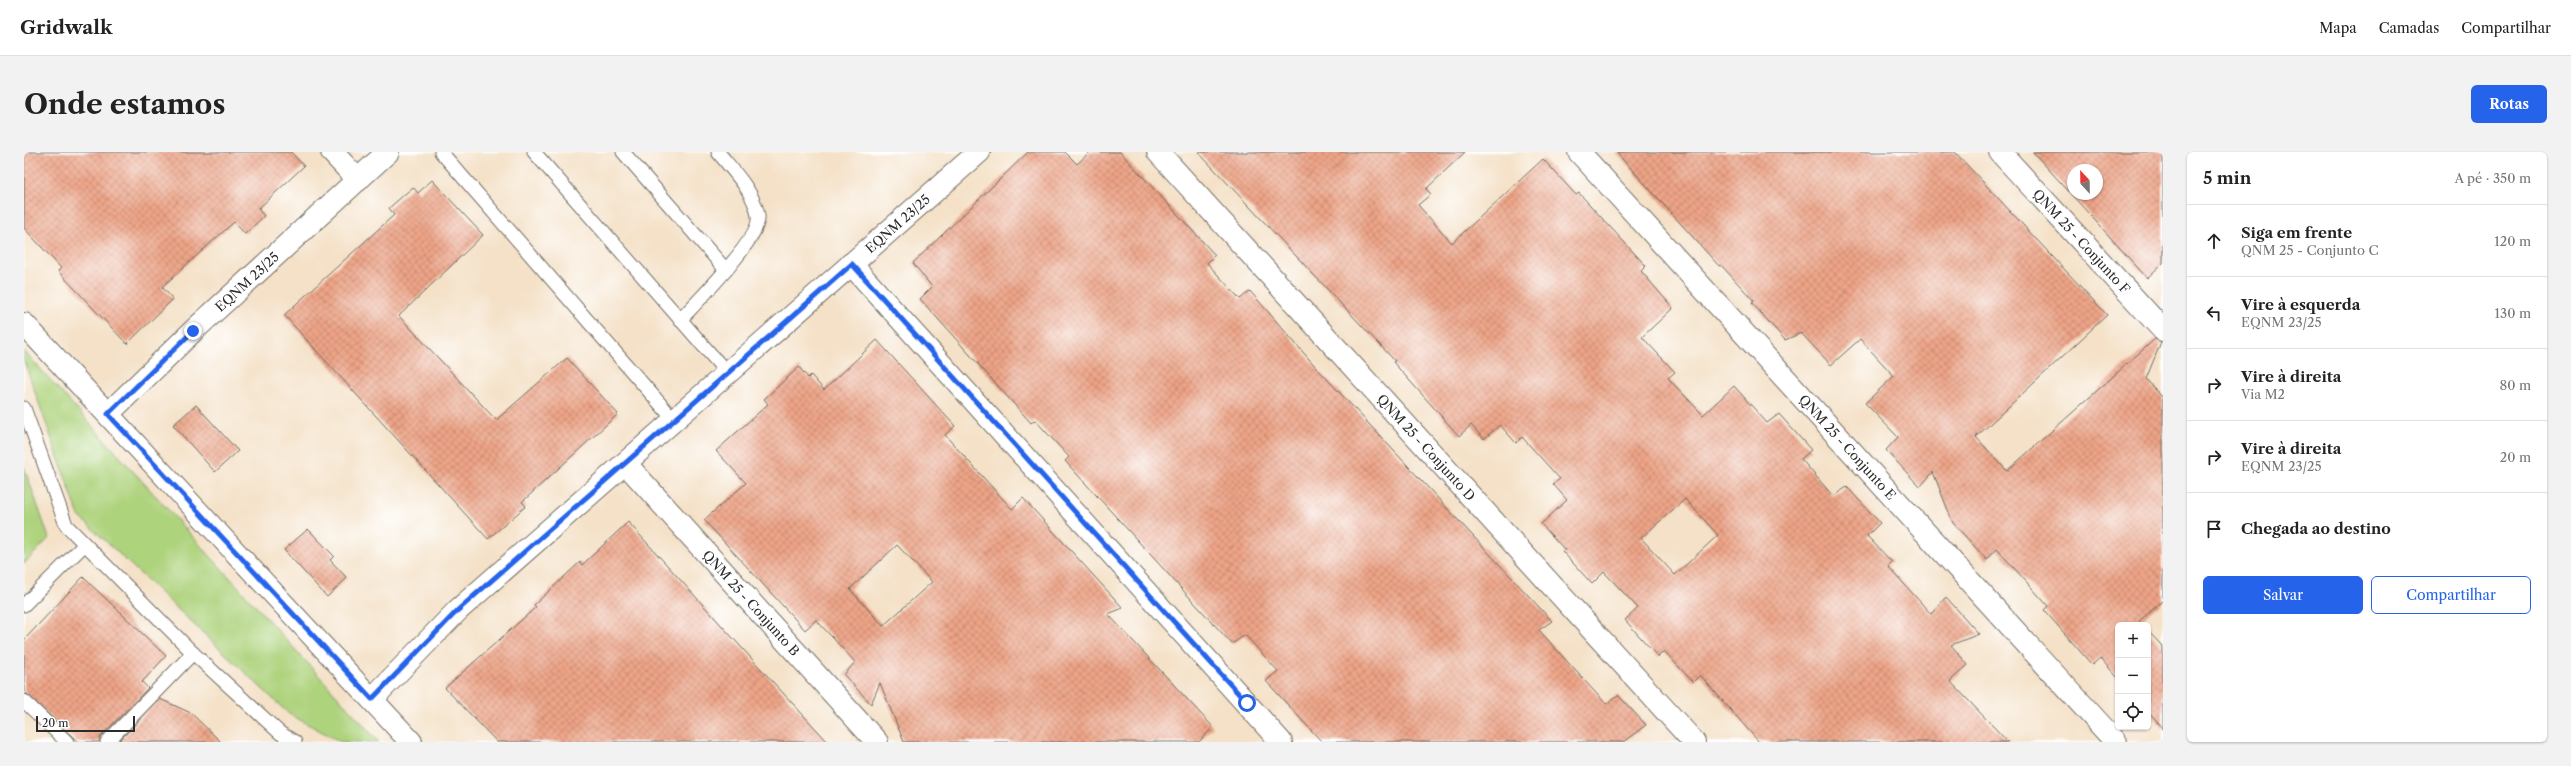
<!DOCTYPE html>
<html lang="pt">
<head>
<meta charset="utf-8">
<style>
	:root { --surface:#fff; --page:#f2f2f2; --text:#222; --muted:#767676; --line:#e0e0e0; --accent:#2563eb }
	body { margin:0; font-family:"Libre Caslon Text",serif; background:var(--page); color:var(--text) }
	.controls { position:absolute; right:12px; bottom:12px; display:grid; overflow:hidden; border-radius:6px; box-shadow:0 1px 3px #0004 }
	.controls button { width:36px; height:36px; display:grid; place-items:center; padding:0; border:0; border-bottom:1px solid var(--line); background:var(--surface); color:var(--text); font:20px sans-serif }
	.compass { position:absolute; left:2043px; top:12px; width:36px; height:36px; border-radius:50%; background:var(--surface); box-shadow:0 1px 3px #0004; rotate:338deg }
	.scale { position:absolute; left:12px; bottom:10px; width:99px; box-sizing:border-box; padding-left:4px; border:2px solid #2b2b2b; border-top:0; font-size:11px; line-height:14px; white-space:nowrap; color:#2b2b2b; -webkit-text-stroke:3px #fff; paint-order:stroke }
	.stop { position:absolute; width:12px; height:12px; margin:-9px; border:3px solid #2563eb; border-radius:50%; background:#fff }
	.stop.end { background:#2563eb; border-color:#fff; box-shadow:0 1px 4px #0008 }
	.list { margin:0; padding:0; list-style:none }
	h2 { display:flex; justify-content:space-between; align-items:center; height:52px; margin:0; padding:0 16px; font-size:17px }
	h2 small { font-size:13px; font-weight:400; color:var(--muted) }
	.list li { display:grid; grid-template-columns:26px 1fr auto; gap:12px; align-items:center; box-sizing:border-box; height:72px; padding:0 16px; border-top:1px solid var(--line) }
	.list b { display:block; font-size:15px; white-space:nowrap }
	.list p { margin:0; font-size:13px; white-space:nowrap; color:var(--muted) }
	.list em { font-size:13px; font-style:normal; color:var(--muted) }
	.actions { display:flex; gap:8px; padding:12px 16px }
	.actions a { flex:1; padding:9px 0; border:1px solid var(--accent); border-radius:6px; text-align:center; font-size:14px; color:var(--accent) }
	.actions .main { background:var(--accent); color:#fff }
	.icon { flex:none; width:22px; height:22px; fill:none; stroke:currentColor; stroke-width:2; stroke-linecap:round; stroke-linejoin:round }
	.map { position:relative; flex:none; width:2139px; height:590px; overflow:hidden; border-radius:6px }
	header { display:flex; align-items:center; gap:24px; box-sizing:border-box; height:56px; padding:0 20px; background:var(--surface); border-bottom:1px solid var(--line) }
	header strong { font-size:19px }
	nav { display:flex; gap:22px; margin-inline-start:auto; font-size:14px }
	.intro { display:flex; align-items:center; justify-content:space-between; box-sizing:border-box; height:96px; padding:0 24px }
	h1 { margin:0; font-size:28px }
	.button { padding:10px 18px; border-radius:6px; background:var(--accent); color:#fff; font-size:14px; font-weight:700 }
	main { display:flex; gap:24px; padding:0 24px }
	aside { flex:1; background:var(--surface); border-radius:6px; box-shadow:0 1px 3px #0004 }
	.map>svg:first-child { display:block }
	.green { fill:#aed37d; stroke:#6c7f54 }
	.building { fill:url(#building-cross-hatch); fill-rule:evenodd }
	.lines { fill:none; stroke-linecap:round; stroke-linejoin:round }
	.lane-casing { stroke:#716b62; stroke-width:15 }
	.street-casing { stroke:#716b62; stroke-width:24 }
	.secondary-casing { stroke:#716b62; stroke-width:24 }
	.lane { stroke:#fff; stroke-width:13 }
	.street { stroke:#fff; stroke-width:22 }
	.secondary { stroke:#fff; stroke-width:22 }
	.route { stroke:#2563eb; stroke-width:5 }
	.labels { text-anchor:middle; stroke-width:3.5; stroke-linejoin:round; paint-order:stroke }
	.street-label { font-size:13px; fill:#2b2b2b; stroke:#fff }
</style>
</head>
<body>
<header>
<strong>Gridwalk</strong>
<nav><a>Mapa</a><a>Camadas</a><a>Compartilhar</a></nav>
</header>
<div class="intro"><h1>Onde estamos</h1><a class="button">Rotas</a></div>
<main>
<div class="map">
<svg width="2139" height="590" viewBox="0 0 2139 590">
	<defs>
		<pattern id="building-cross-hatch" width="8" height="8" patternUnits="userSpaceOnUse"><rect width="8" height="8" fill="#eea487"/><path d="M0 0l8 8M0 8l8-8" fill="none" stroke="#c1866f"/></pattern>
	</defs>
	<rect width="100%" height="100%" fill="#fff"/>
	<filter id="ink" filterUnits="userSpaceOnUse"><feTurbulence type="fractalNoise" baseFrequency=".025" numOctaves="2"/><feDisplacementMap in="SourceGraphic" scale="8" xChannelSelector="R" yChannelSelector="G"/><feConvolveMatrix kernelMatrix="1 2 1 2 8 2 1 2 1" color-interpolation-filters="sRGB"/></filter>
	<filter id="wash" filterUnits="userSpaceOnUse"><feTurbulence type="fractalNoise" baseFrequency=".012" numOctaves="4" result="noise"/><feDisplacementMap in="SourceGraphic" scale="16" xChannelSelector="R" yChannelSelector="G"/><feGaussianBlur stdDeviation="0.9" result="paint"/><feColorMatrix in="noise" values="0 0 0 0 0 0 0 0 0 0 0 0 0 0 0 0 0 1.4 0 .05"/><feComposite in="paint" operator="in"/></filter>
	<g filter="url(#wash)">
		<rect width="100%" height="100%" fill="#f4e1c7"/>
		<!-- green -->
		<g class="green">
			<path d="M0 199 355 590H317L265 562 55 364 0 209Z"/>
			<path d="M0 315 25 386 0 412Z"/>
		</g>
		<g id="blocks">
			<!-- building -->
			<g class="building">
				<path d="M0 0H267L280 14 234 57 240 64 221 82 210 70 138 135 149 147 103 192 34 119 37 116 0 76Z"/>
				<path d="M1004 0H1041L1053 12 1066 0H1096L1191 103 1183 111 1216 147 1226 139 1291 214 1528 469 1515 478 1549 516 1582 552 1594 543 1622 573 1599 590H1298L1242 529 1254 519 1221 483 1208 492 1041 309 1045 305 1011 268 1007 271 896 147 908 135 889 111Z"/>
				<path d="M1174 0H1441L1402 37 1407 42 1394 53 1428 91 1519 7 1552 43 1555 41 1622 114 1617 119 1649 156 1618 185 1651 220 1644 226 1679 263 1710 234 1743 271 1755 262 1787 298 1777 307 1809 344 1823 335 1856 371 1843 384 1868 410 1864 414 1907 462 1922 445 1955 482 1927 493 1944 513 1926 529 1984 590H1735L1676 523 1669 530 1640 499 1634 505 1601 468 1614 456 1580 420 1568 432 1538 399 1541 398 1517 372 1543 348 1529 332 1536 327 1498 285 1492 291 1476 273 1460 287 1447 273 1435 284 1369 210 1371 209ZM1661 347 1694 383 1651 423 1617 386Z"/>
				<path d="M1592 0H1931L2083 163 1952 285 1983 319 2131 187 2137 190 2122 227 2139 246V449L2115 469 2119 473H2094V526L2076 506 2068 513 2020 458 2024 454 1973 397 1963 408 1929 371 1909 320 1896 335 1862 298 1874 285 1841 251 1870 224 1836 187 1807 213 1777 181 1761 188 1728 151 1730 149 1697 113 1695 114Z"/>
				<path d="M2009 0H2139V111L2123 126ZM2049 18H2073V42H2049Z"/>
				<path d="M408 28 459 83 375 164 472 268 543 206 594 262 498 350 502 354 464 387 260 163 370 63 365 56 389 35 394 41Z"/>
				<path d="M853 188 931 274 921 283 938 302 988 357 999 346 1099 456 1084 462 1189 575 1175 590H880L856 531 847 552 820 523 831 510 809 486 792 468 781 478 680 368 722 331 692 299 744 252 740 247 775 215 784 226 787 223 800 238ZM873 393 908 430 859 474 826 437Z"/>
				<path d="M172 253 214 299 191 320 149 273Z"/>
				<path d="M604 370 737 517 804 590H473L421 536 512 455 510 453 556 410 558 413Z"/>
				<path d="M284 377 310 404 306 408 323 426 303 445 260 398Z"/>
				<path d="M59 425 142 504 118 530 124 536 77 584 75 590H54L0 539V488Z"/>
				<path d="M2124 479 2139 495V577L2124 560Z"/>
				<path d="M136 547 167 561 197 590H94Z"/>
			</g>
		</g>
	</g>
	<g filter="url(#ink)">
		<use href="#blocks" fill-opacity="0" stroke="#716b62" stroke-width="1"/>
		<g class="lines">
			<!-- lane casing -->
			<g class="lane-casing">
				<g id="lane">
					<path d="M417 0 651 269"/>
					<path d="M510 0 704 222"/>
					<path d="M599 0 702 118"/>
					<path d="M656 168C672 151 738 85 734 64 730 39 709 19 694 0"/>
					<path d="M0 256 42 373 169 501 256 581 271 590"/>
					<path d="M0 453 60 393"/>
					<path d="M0 549 43 590"/>
					<path d="M83 590 169 501"/>
				</g>
			</g>
			<!-- street casing -->
			<g class="street-casing">
				<g id="street">
					<path d="M308 0 334 28"/>
					<path id="s1" d="M1134 0 1670 590"/>
					<path id="s2" d="M1555 0 2092 590"/>
					<path id="s3" d="M1976 0 2139 178"/>
					<path d="M827 112 1257 590"/>
					<path id="s4" d="M84 262 169 179 364 0"/>
					<path id="s5" d="M602 312 853 590"/>
					<path id="s6" d="M348 547 434 458 955 0"/>
				</g>
			</g>
			<!-- secondary casing -->
			<g class="secondary-casing">
				<path id="secondary" d="M0 172 387 590"/>
			</g>
			<!-- lane -->
			<use href="#lane" class="lane"/>
			<!-- street -->
			<use href="#street" class="street"/>
			<!-- secondary -->
			<use href="#secondary" class="secondary"/>
		</g>
	</g>
	<g class="lines" filter="url(#ink)">
		<!-- route -->
		<path class="route" d="M169 179 84 262 348 547 434 458 828 112 1223 551"/>
	</g>
	<g class="labels">
		<!-- street labels -->
		<g class="street-label">
			<text dy="5" stroke="none"><textPath href="#s6" startOffset="709">EQNM 23/25</textPath></text>
			<text dy="5" stroke="none"><textPath href="#s3" startOffset="121">QNM 25 - Conjunto F</textPath></text>
			<text dy="5" stroke="none"><textPath href="#s4" startOffset="192">EQNM 23/25</textPath></text>
			<text dy="5" stroke="none"><textPath href="#s1" startOffset="399">QNM 25 - Conjunto D</textPath></text>
			<text dy="5" stroke="none"><textPath href="#s2" startOffset="399">QNM 25 - Conjunto E</textPath></text>
			<text dy="5" stroke="none"><textPath href="#s5" startOffset="187">QNM 25 - Conjunto B</textPath></text>
		</g>
	</g>
</svg>
<div class="controls">
<button>+</button>
<button>−</button>
<button><svg class="icon" aria-label="locate" viewBox="0 0 24 24"><circle cx="12" cy="12" r="6"/><path d="M12 2v4M12 18v4M2 12h4M18 12h4"/></svg></button>
</div>
<svg class="compass" viewBox="-18 -18 36 36"><path d="M0-13l5 13h-10z" fill="#e53935"/><path d="M0 13l5-13h-10z" fill="#767676"/></svg>
<div class="scale">20 m</div>
<div class="stop" style="left:1223px;top:551px"></div>
<div class="stop end" style="left:169px;top:179px"></div>
</div>
<aside>
<h2>5 min<small>A pé · 350 m</small></h2>
<ul class="list">
<li><svg class="icon" aria-label="ahead" viewBox="0 0 24 24"><path d="M12 20V5M6 11l6-6 6 6"/></svg><div><b>Siga em frente</b><p>QNM 25 - Conjunto C</p></div><em>120 m</em></li>
<li><svg class="icon" aria-label="left" viewBox="0 0 24 24"><path d="M17 20v-9H6M10 6l-5 5 5 5"/></svg><div><b>Vire à esquerda</b><p>EQNM 23/25</p></div><em>130 m</em></li>
<li><svg class="icon" aria-label="right" viewBox="0 0 24 24"><path d="M7 20v-9h11M14 6l5 5-5 5"/></svg><div><b>Vire à direita</b><p>Via M2</p></div><em>80 m</em></li>
<li><svg class="icon" aria-label="right" viewBox="0 0 24 24"><path d="M7 20v-9h11M14 6l5 5-5 5"/></svg><div><b>Vire à direita</b><p>EQNM 23/25</p></div><em>20 m</em></li>
<li><svg class="icon" aria-label="arrive" viewBox="0 0 24 24"><path d="M6 21V4h12l-3 4 3 4H6"/></svg><div><b>Chegada ao destino</b></div></li>
</ul>
<div class="actions"><a class="main">Salvar</a><a>Compartilhar</a></div>
</aside>
</main>
</body>
</html>
